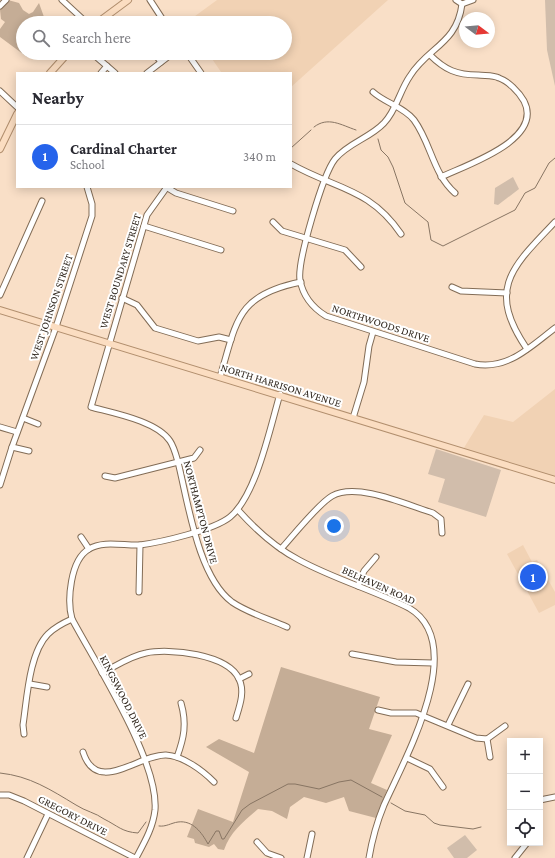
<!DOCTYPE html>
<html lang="en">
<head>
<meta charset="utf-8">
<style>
	:root { --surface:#fff; --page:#f2f2f3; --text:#2b2b33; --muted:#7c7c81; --line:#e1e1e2; --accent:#2563eb }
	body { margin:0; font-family:"Crimson Pro",serif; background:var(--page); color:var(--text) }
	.controls { position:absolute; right:12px; bottom:12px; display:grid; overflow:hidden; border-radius:0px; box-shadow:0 2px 10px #0003 }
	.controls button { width:36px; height:36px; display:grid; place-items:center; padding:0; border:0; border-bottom:1px solid var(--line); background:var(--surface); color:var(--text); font:20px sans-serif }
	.compass { position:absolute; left:459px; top:12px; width:36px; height:36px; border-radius:50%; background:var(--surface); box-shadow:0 2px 10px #0003; rotate:106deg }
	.you { position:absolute; left:334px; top:526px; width:14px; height:14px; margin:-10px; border:3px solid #fff; border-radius:50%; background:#1a73e8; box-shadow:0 0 0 6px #1a73e833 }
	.badge { display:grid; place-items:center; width:26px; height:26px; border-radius:50%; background:var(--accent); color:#fff; font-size:13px; font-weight:700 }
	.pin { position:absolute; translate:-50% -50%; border:2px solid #fff; box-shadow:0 1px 4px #0006 }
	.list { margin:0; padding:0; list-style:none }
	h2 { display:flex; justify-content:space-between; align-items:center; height:52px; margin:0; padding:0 16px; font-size:17px }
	h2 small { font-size:13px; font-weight:400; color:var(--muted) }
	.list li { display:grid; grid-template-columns:26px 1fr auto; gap:12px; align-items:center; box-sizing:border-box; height:64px; padding:0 16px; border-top:1px solid var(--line) }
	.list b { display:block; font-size:15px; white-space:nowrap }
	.list p { margin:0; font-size:13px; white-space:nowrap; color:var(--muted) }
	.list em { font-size:13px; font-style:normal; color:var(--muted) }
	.icon { flex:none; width:22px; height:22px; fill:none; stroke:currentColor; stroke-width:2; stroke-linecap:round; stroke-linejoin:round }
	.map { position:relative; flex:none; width:555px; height:858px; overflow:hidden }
	.search { position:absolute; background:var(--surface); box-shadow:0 2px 10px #0003; left:16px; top:16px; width:276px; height:44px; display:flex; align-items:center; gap:10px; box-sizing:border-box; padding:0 14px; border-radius:22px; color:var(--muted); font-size:15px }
	.panel { position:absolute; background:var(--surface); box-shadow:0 2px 10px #0003; left:16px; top:72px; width:276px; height:116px; border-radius:0px }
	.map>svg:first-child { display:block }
	.built { fill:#f1d2b4 }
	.green { fill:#d1bdab }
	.forest { fill:#c5ad96 }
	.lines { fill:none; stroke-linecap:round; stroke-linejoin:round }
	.stream { stroke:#887563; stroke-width:1 }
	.minor-casing { stroke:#826c56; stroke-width:7 }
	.major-casing { stroke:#b28f6e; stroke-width:8 }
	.minor { stroke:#fff; stroke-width:5 }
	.major { stroke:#fbddc1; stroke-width:6 }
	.labels { text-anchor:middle; stroke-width:4; stroke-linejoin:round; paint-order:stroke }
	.street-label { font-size:11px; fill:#31281f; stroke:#fff }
</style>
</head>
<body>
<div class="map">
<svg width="555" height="858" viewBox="0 0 555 858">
	<rect width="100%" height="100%" fill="#f9dfc7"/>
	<!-- built -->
	<g class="built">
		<path d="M217 0H388L291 87V73L221 72 208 53H285V23H193L191 19Z"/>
		<path d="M555 389V480L462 451 484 415 513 422Z"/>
		<path d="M523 545 532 562 537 560 555 592V605L539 613 507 554Z"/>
	</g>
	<!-- green -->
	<g class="green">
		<path d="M545 0H555V86L547 50Z"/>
		<path d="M513 177 519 189 498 205 494 204 495 188Z"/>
		<path d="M436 449 501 470 486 517 438 502 445 479 428 474Z"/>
		<path d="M465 835 477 850 467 858H454L447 848Z"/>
	</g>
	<!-- forest -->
	<g class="forest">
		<path d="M8 0 19 3 23 10 29 14 33 12 39 3 44 17 49 19 58 18V23H23V53H31L27 57 0 37V29L5 22 1 19 0 10Z"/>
		<path d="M281 667 380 697 369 729 392 735 371 783 387 790 376 818 349 811 344 797 326 803 304 797 290 807 287 819 272 811 258 809C244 821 230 832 224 850L218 849 214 844 209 847 195 843 194 839 187 837 198 809 233 822 249 772 206 747 219 739 254 753Z"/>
	</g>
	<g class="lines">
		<!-- stream -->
		<g class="stream">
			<path d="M314 127C328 116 341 125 356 130"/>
			<path d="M378 139 381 150 388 157 393 167 405 203 428 222 431 240 443 246 515 210 525 193 535 188 549 163 555 158"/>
			<path d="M291 148 311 130"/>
			<path d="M0 773C30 776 51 790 76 805 85 811 96 813 104 819 118 826 122 832 138 833L146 822"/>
			<path d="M391 803 405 811 425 815 434 823 440 825 473 829 481 827"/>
			<path d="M159 826C166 827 171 823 178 822 193 820 202 833 208 844L216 831H219L222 839H224L242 810 250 804 288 784H295L319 789 339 782 351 780 382 797"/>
		</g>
		<!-- minor casing -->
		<g class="minor-casing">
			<g id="minor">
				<path d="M62 0 87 23"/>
				<path d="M150 0 165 23"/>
				<path d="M456 0 462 4"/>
				<path d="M462 4C457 44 428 47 410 76 400 90 396 111 384 123 370 138 348 143 335 159 323 174 297 262 300 280 303 296 313 308 326 316L475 364C508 370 530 347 555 328"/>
				<path d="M462 4 473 0"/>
				<path d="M0 6 6 0"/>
				<path d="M154 53 161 62"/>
				<path d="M187 53 201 73"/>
				<path d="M93 54 115 73"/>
				<path d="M430 55C445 70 457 75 478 75 485 76 493 75 499 78 508 81 519 92 524 101 544 140 466 165 441 177"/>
				<path d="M101 73 107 66"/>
				<path d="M147 73 173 53"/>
				<path d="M0 91 17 107"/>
				<path d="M373 92C385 103 404 107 414 120 431 143 433 174 455 193"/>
				<path d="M291 164C335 189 370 188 401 234"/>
				<path d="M166 187 176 193 233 211"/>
				<path d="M167 187 147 215 91 407C113 413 157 421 170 441 174 447 176 455 178 462 188 502 198 577 232 602 248 613 269 619 287 627"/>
				<path d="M273 222 282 231 345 250 361 267"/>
				<path d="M144 226 221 250"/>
				<path d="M452 287 461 291 507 293"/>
				<path d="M0 295 42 201"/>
				<path d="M122 298 137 305 155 328 198 341 219 337 231 340"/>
				<path d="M527 349C486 289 512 267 555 222"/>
				<path d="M220 377C237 321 236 295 301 282"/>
				<path d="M23 418 38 424"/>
				<path d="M353 418 364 382 369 346 373 332"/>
				<path d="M0 427 17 432"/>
				<path d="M12 447 29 451"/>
				<path d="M105 476 115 478 194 458 200 450"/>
				<path d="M0 485 12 447 56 327 92 216V204L87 187"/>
				<path d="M238 510C255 529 276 548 299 560 334 579 373 590 409 608 470 644 404 760 384 805 377 822 372 840 369 858"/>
				<path d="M81 537 89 549"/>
				<path d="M281 549C293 536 318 504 332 496 357 482 407 505 433 513L441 519 442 533"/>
				<path d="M358 586 364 571 376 557"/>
				<path d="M139 592 140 545"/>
				<path d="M352 654 396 662 433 663"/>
				<path d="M102 673C116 666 130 656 146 653 169 648 228 654 239 679 245 691 240 705 236 718"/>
				<path d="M239 679 249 674"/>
				<path d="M30 684 47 687"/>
				<path d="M378 710 391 713H416L476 738 487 739 505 726"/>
				<path d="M448 725 468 684"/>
				<path d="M24 734 23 725C27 699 29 653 48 634 55 627 63 623 72 619"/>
				<path d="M487 739 490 757"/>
				<path d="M83 752C97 796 139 754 166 755 183 756 202 770 214 782"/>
				<path d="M177 757C184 738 187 724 181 703"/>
				<path d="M407 758 430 769 443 787"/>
				<path d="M0 795H9L24 801 135 858"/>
				<path d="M540 800 555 797"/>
				<path d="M257 842 267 853 281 858"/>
				<path d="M27 858 48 814"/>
				<path d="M136 858C144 843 153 828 155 810 159 761 96 664 72 619 67 601 70 560 89 549 103 540 125 546 140 545 162 542 214 530 230 517 256 496 270 428 280 394"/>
				<path d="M307 858 312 834"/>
				<path d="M515 858 527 843"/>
			</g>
		</g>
		<!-- major casing -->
		<g class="major-casing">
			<g id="major">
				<path d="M97 23 128 0"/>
				<path d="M50 73 68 53"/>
				<path d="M0 149 17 114"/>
				<path d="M0 310 555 480"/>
			</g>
		</g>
		<!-- minor -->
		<use href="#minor" class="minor"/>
		<!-- major -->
		<use href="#major" class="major"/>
	</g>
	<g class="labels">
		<!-- street labels -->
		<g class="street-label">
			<text transform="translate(120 271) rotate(-73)" y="4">WEST BOUNDARY STREET</text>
			<text transform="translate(51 307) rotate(-71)" y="4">WEST JOHNSON STREET</text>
			<text transform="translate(381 323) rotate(18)" y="4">NORTHWOODS DRIVE</text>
			<text transform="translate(281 385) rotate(17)" y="4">NORTH HARRISON AVENUE</text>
			<text transform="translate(201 512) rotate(75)" y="4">NORTHAMPTON DRIVE</text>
			<text transform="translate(379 585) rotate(24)" y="4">BELHAVEN ROAD</text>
			<text transform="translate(124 697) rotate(63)" y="4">KINGSWOOD DRIVE</text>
			<text transform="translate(73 815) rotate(27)" y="4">GREGORY DRIVE</text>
		</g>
	</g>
</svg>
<div class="controls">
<button>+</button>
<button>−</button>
<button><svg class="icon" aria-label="locate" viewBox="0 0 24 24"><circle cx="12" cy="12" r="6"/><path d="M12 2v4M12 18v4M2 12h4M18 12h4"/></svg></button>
</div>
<svg class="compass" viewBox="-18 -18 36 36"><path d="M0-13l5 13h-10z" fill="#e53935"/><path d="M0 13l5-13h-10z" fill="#7c7c81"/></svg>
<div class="you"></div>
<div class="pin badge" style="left:533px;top:577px">1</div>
<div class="search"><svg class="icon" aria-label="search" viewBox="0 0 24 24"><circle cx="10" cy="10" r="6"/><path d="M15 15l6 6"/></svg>Search here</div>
<section class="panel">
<h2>Nearby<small></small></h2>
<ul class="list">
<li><span class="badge">1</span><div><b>Cardinal Charter</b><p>School</p></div><em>340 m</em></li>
</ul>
</section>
</div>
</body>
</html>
